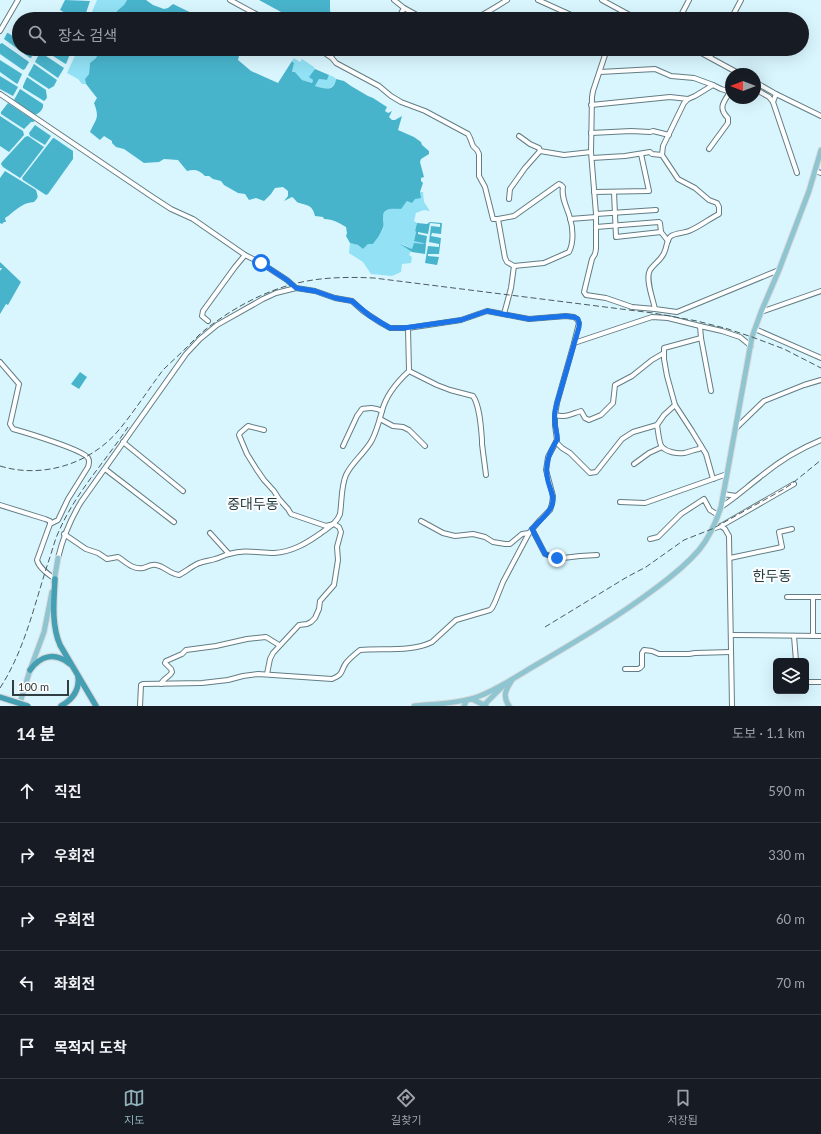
<!DOCTYPE html>
<html lang="ko">
<head>
<meta charset="utf-8">
<style>
	:root { --surface:#171b24; --page:#242831; --text:#f1f3f6; --muted:#9ea1a6; --line:#363941; --accent:#91b2bb }
	body { margin:0; font-family:Lato,"Noto Sans KR",sans-serif; background:var(--page); color:var(--text) }
	.controls { position:absolute; right:12px; bottom:12px; display:grid; overflow:hidden; border-radius:6px; box-shadow:0 4px 16px #0002 }
	.controls button { width:36px; height:36px; display:grid; place-items:center; padding:0; border:0; border-bottom:1px solid var(--line); background:var(--surface); color:var(--text); font:20px sans-serif }
	.compass { position:absolute; left:725px; top:68px; width:36px; height:36px; border-radius:50%; background:var(--surface); box-shadow:0 4px 16px #0002; rotate:270deg }
	.scale { position:absolute; left:12px; bottom:10px; width:57px; box-sizing:border-box; padding-left:4px; border:2px solid #313d40; border-top:0; font-size:11px; line-height:14px; white-space:nowrap; color:#313d40; -webkit-text-stroke:3px #fdfdfd; paint-order:stroke }
	.stop { position:absolute; width:12px; height:12px; margin:-9px; border:3px solid #1a73e8; border-radius:50%; background:#fff }
	.stop.end { background:#1a73e8; border-color:#fff; box-shadow:0 1px 4px #0008 }
	.list { margin:0; padding:0; list-style:none }
	h2 { display:flex; justify-content:space-between; align-items:center; height:52px; margin:0; padding:0 16px; font-size:17px }
	h2 small { font-size:13px; font-weight:400; color:var(--muted) }
	.list li { display:grid; grid-template-columns:26px 1fr auto; gap:12px; align-items:center; box-sizing:border-box; height:64px; padding:0 16px; border-top:1px solid var(--line) }
	.list b { display:block; font-size:15px; white-space:nowrap }
	.list em { font-size:13px; font-style:normal; color:var(--muted) }
	.icon { flex:none; width:22px; height:22px; fill:none; stroke:currentColor; stroke-width:2; stroke-linecap:round; stroke-linejoin:round }
	.map { position:relative; flex:none; width:821px; height:706px; overflow:hidden }
	.search { position:absolute; background:var(--surface); box-shadow:0 4px 16px #0002; left:12px; right:12px; top:12px; height:44px; display:flex; align-items:center; gap:10px; box-sizing:border-box; padding:0 14px; border-radius:22px; color:var(--muted); font-size:15px }
	.sheet { height:372px; background:var(--surface) }
	nav { display:flex; justify-content:space-around; align-items:center; box-sizing:border-box; height:56px; border-top:1px solid var(--line); background:var(--surface); font-size:11px; color:var(--muted) }
	nav a { display:grid; justify-items:center; gap:2px }
	nav .on { color:var(--accent) }
	.map>svg:first-child { display:block }
	.green { fill:#92e1f4 }
	.water { fill:#48b4cc }
	.lines { fill:none; stroke-linecap:round; stroke-linejoin:round }
	.minor-casing { stroke:#637d84; stroke-width:6 }
	.major-casing { stroke:#dadcdd; stroke-width:7 }
	.highway-casing { stroke:#dadcdd; stroke-width:8 }
	.minor { stroke:#fff; stroke-width:4 }
	.major { stroke:#8fc5d1; stroke-width:5 }
	.highway { stroke:#449fb3; stroke-width:5.5 }
	.rail { stroke:#4c5b5f; stroke-width:1; stroke-dasharray:6 3; stroke-linecap:butt }
	.highway-bridge-casing { stroke:#dadcdd; stroke-width:8; stroke-linecap:butt }
	.highway-bridge { stroke:#449fb3; stroke-width:5.5 }
	.route { stroke:#1a73e8; stroke-width:5 }
	.labels { text-anchor:middle; stroke-width:4; stroke-linejoin:round; paint-order:stroke }
	.quarter-label { font-size:14px; fill:#243d43; stroke:#fdfdfd }
</style>
</head>
<body>
<div class="map">
<svg width="821" height="706" viewBox="0 0 821 706">
	<rect width="100%" height="100%" fill="#d9f6fe"/>
	<!-- green -->
	<g class="green">
		<path d="M97 0H127L124 5 118 10 111 19H89Z"/>
		<path d="M78 49H100L96 58 90 63 89 74 85 79 86 84H82L78 79 67 73Z"/>
		<path d="M294 58 300 62 302 59 314 67 315 69 310 77 313 80 312 83 302 80 295 72H292L294 63 292 61Z"/>
		<path d="M329 75 334 77 336 79C333 92 324 89 315 86L319 79 327 80Z"/>
		<path d="M420 192H423L424 202 430 211 424 210 416 213 414 221 417 223 415 231 416 232 414 240 424 243V244L413 250 401 243 411 251 409 255 412 257 411 263 402 264 401 272 392 276 371 274 363 262 349 253 350 243 358 245 363 249 368 244H373C376 240 380 235 382 231 385 226 384 223 383 218 382 208 395 208 403 206L407 201Z"/>
	</g>
	<!-- water -->
	<g class="water">
		<path d="M65 0 90 1 84 19H76L60 10Z"/>
		<path d="M127 0H146L153 5 164 9 168 8 173 4 204 19H111L118 10 124 5Z"/>
		<path d="M259 0H330V9L331 19H294Z"/>
		<path d="M7 33H8L19 40V49H33L35 50 31 58H30L4 39Z"/>
		<path d="M2 43 29 62 25 69 23 70 0 54V44Z"/>
		<path d="M42 49H59L70 54 66 64 64 63Z"/>
		<path d="M100 49H241L237 54 239 56 238 60 251 71 278 83 292 61 294 63 292 72H295L302 80 312 83 313 80 309 77 315 69 329 75 327 80 319 79 315 86C325 89 334 92 336 79L344 81 351 86 368 96 373 98 387 107 385 111 388 113 392 111 389 117 392 120H395L402 116 398 130 414 137 421 142 422 145 429 151V154L421 159 420 162 424 177 421 178V181L423 183 420 192 421 198 415 199 412 203 407 201 401 209C394 209 383 207 383 217 383 222 385 225 382 230 380 235 376 240 373 244H368L363 249 358 245 350 243 346 236 347 233 346 227C339 223 333 219 324 219L323 217 315 216C312 203 306 206 297 202 295 200 294 198 292 197L284 201 288 196V191L283 187 275 188 271 194 264 201 256 198 249 200 245 194 238 193 224 185 221 181 213 179 209 176H205C199 170 195 169 187 171L178 160 164 159 159 162 144 163 124 149 116 147 112 143V141L104 136 100 140 90 132C96 118 100 119 94 103L97 98 86 84 85 79 89 74 90 63 96 58Z"/>
		<path d="M40 52 64 68 58 78 35 62Z"/>
		<path d="M0 60 22 74 18 83 17 84 0 72Z"/>
		<path d="M34 64 57 80 54 86 49 89 29 76 28 75Z"/>
		<path d="M0 76 18 87 13 96 0 89Z"/>
		<path d="M27 77 46 90C46 95 49 98 44 101L23 88V86Z"/>
		<path d="M20 89 43 104C44 108 40 113 35 115L14 100Z"/>
		<path d="M8 103 35 121 33 122H31L24 129 1 114V112Z"/>
		<path d="M0 116 23 131 24 135 9 152 0 146Z"/>
		<path d="M35 125 51 136 45 145 30 136 29 133Z"/>
		<path d="M28 136 44 147 21 177 20 178 3 167 1 164 2 162 25 137Z"/>
		<path d="M53 138H54L73 151V159L48 194 46 195 23 180 22 178Z"/>
		<path d="M5 171 36 190C38 197 39 197 34 202 20 203 15 212 5 218L6 222H4L2 224 0 223V178Z"/>
		<path d="M430 222 442 223 441 234 432 233 431 236 441 238 439 254H428V256L439 257 437 265 425 263 428 246 439 247V244L429 242 431 226 440 227V224L430 223 428 234 418 232V234L427 236 426 243 425 244H426L425 254 412 252 400 244 412 249 414 243 424 244 423 243 414 241 416 232 415 231 417 223 427 224Z"/>
		<path d="M0 262 21 282 8 305 6 304 0 314V271L2 268H0Z"/>
		<path d="M80 372 87 377 79 389 71 384Z"/>
	</g>
	<g class="lines">
		<!-- minor casing -->
		<g class="minor-casing">
			<g id="minor">
				<path d="M230 0 265 19"/>
				<path d="M394 0 404 8 424 19"/>
				<path d="M538 0 580 19"/>
				<path d="M602 0 637 19"/>
				<path d="M362 15 387 19"/>
				<path d="M398 19 404 8"/>
				<path d="M474 19C485 14 496 7 507 0"/>
				<path d="M679 19 689 0"/>
				<path d="M731 19 741 0"/>
				<path d="M0 31 18 0"/>
				<path d="M319 49 332 58 336 63 379 86 391 96 401 102 425 111 468 134 470 138 473 146 477 150 479 154V176L485 187 493 219H498L505 258 507 262 514 266 544 263 569 252C574 242 573 228 570 218 567 207 561 198 563 187L561 185 559 184 514 216 498 219"/>
				<path d="M607 49 593 91 592 97 591 152 596 214V249L595 254 592 259 584 292 586 295 606 298 632 307 655 309"/>
				<path d="M694 49 740 74"/>
				<path d="M710 57 714 49"/>
				<path d="M600 72 655 69 671 76 694 78 713 85 695 96 688 99 684 103 663 146 662 155 678 179 695 188 709 200 717 203 719 207V214C709 219 699 227 689 231 684 233 676 233 671 236 666 240 667 248 664 253 661 260 654 264 650 270 645 279 653 299 655 309L677 312 779 270"/>
				<path d="M755 82 776 94 821 116"/>
				<path d="M713 85 721 89 731 92"/>
				<path d="M755 89 769 97 773 102"/>
				<path d="M0 94 151 196 171 209 193 219 245 255 261 263 287 280 296 288"/>
				<path d="M776 94 773 102 797 173"/>
				<path d="M591 105 670 97 688 99"/>
				<path d="M591 133 631 131 650 132 653 131 669 135"/>
				<path d="M519 136 530 144 539 148 540 151 564 155 591 152"/>
				<path d="M709 149 728 123V118C718 108 723 103 730 92"/>
				<path d="M592 158 625 156 650 152 652 154 662 155"/>
				<path d="M815 171 821 173"/>
				<path d="M594 192 649 191 641 154"/>
				<path d="M614 192 616 237 661 232"/>
				<path d="M509 199 510 189 525 168 540 151"/>
				<path d="M596 214 656 210"/>
				<path d="M570 219 596 217"/>
				<path d="M596 227 659 222 660 223 661 232 668 241"/>
				<path d="M761 312 821 291"/>
				<path d="M504 314 511 288 514 266"/>
				<path d="M208 321 202 316 203 311 235 267 245 255"/>
				<path d="M755 329 821 358"/>
				<path d="M701 338 664 348V359L667 376 675 405 692 431 706 454 713 479"/>
				<path d="M0 362 19 384 11 420 10 424 13 429C24 432 84 450 88 458 90 461 89 464 88 467L68 499 58 520 50 524"/>
				<path d="M409 371 437 385 450 390 473 396C480 406 481 428 482 440V444L486 475"/>
				<path d="M711 391 701 338 700 326 722 331 740 337 751 346"/>
				<path d="M555 415C566 418 571 414 581 411L585 418 589 420 601 415 613 403 615 385 632 376 652 360 664 353"/>
				<path d="M380 419 393 426 403 427 409 430 425 446"/>
				<path d="M657 425C658 430 659 444 662 447 667 452 677 454 684 453 689 452 693 450 699 449L701 446"/>
				<path d="M736 428 764 401 804 385 821 380"/>
				<path d="M264 430 248 426 240 433 239 435 247 454 257 470 264 480 274 491 279 499 288 509 291 514 326 526 334 524 339 527 341 532 337 547 338 560 334 585 320 601 319 609 315 618 311 622 307 624 299 625 273 653 270 659 267 674"/>
				<path d="M123 442 183 491"/>
				<path d="M556 442 562 448 570 453 590 473 596 472 622 439 633 432 657 425 664 415 675 405"/>
				<path d="M343 446 357 416 362 409C370 408 375 407 382 411"/>
				<path d="M634 464 649 453 662 447"/>
				<path d="M105 469 174 522"/>
				<path d="M723 494 736 496"/>
				<path d="M620 502 645 503 727 474"/>
				<path d="M0 505 45 519 50 521V524L37 560C39 568 48 574 55 579"/>
				<path d="M721 507C735 498 747 487 760 477 778 462 799 449 821 440"/>
				<path d="M421 521 443 533 455 536 473 534 485 537 493 542 505 544H510L522 534 529 533"/>
				<path d="M721 526 725 529 729 536 732 706"/>
				<path d="M532 529 545 554 550 556 563 558 580 556 597 555"/>
				<path d="M712 529 721 526 794 484"/>
				<path d="M210 533 229 554"/>
				<path d="M64 534 86 549 98 553 107 559 118 557C126 562 133 570 143 568 147 567 151 564 156 565 164 566 170 574 179 575 185 572 191 567 197 564 203 561 209 561 215 559 220 558 224 555 229 554 246 549 258 553 274 553 292 552 307 543 321 533 329 527 337 523 340 514 342 501 341 486 346 475 352 462 365 453 372 440 377 430 379 422 382 411 386 395 397 382 409 371L408 328"/>
				<path d="M650 539 658 537 681 514 704 499 710 510 718 515"/>
				<path d="M58 558C63 537 70 520 81 502L186 354 200 339 217 325 263 299 276 293 296 288 315 291 335 298 352 301 363 311 381 323 390 328H408L461 320 487 311 529 319 566 316 574 317 577 319 579 323 574 343"/>
				<path d="M730 558 782 547 779 532 792 529"/>
				<path d="M787 597H813"/>
				<path d="M731 635 821 636"/>
				<path d="M794 636 796 661"/>
				<path d="M813 636V597H821"/>
				<path d="M625 669H638L640 668 642 666V653L644 650 652 651 659 654H689L695 653 731 652"/>
				<path d="M806 682H821"/>
				<path d="M161 684C163 678 170 677 172 672L171 669 165 663 166 661 182 654 186 650 216 646 247 639 266 637 279 645"/>
				<path d="M140 706 141 685 143 684 202 683 228 680 243 676 258 674 332 679C344 674 340 672 346 663 350 658 355 654 360 650 382 648 413 652 432 642L456 620 490 610 492 608 495 602 503 582 529 533 540 520 550 510 552 504 553 496 546 470 547 464 548 457 557 440 555 425V415L557 403 574 343 652 317 668 318 700 326"/>
			</g>
		</g>
		<!-- major casing -->
		<g class="major-casing">
			<g id="major">
				<path d="M54 582 58 558"/>
				<path d="M19 706 30 670 44 632 52 592"/>
				<path d="M414 706C434 704 457 704 477 697 499 689 520 674 541 662 580 639 619 616 656 588 671 577 686 565 699 550 709 538 716 522 721 507L752 337 761 312 779 270 809 191 821 150"/>
				<path d="M464 706 467 700 472 699 486 706"/>
				<path d="M483 706 503 686"/>
				<path d="M509 706C502 696 506 689 512 680"/>
			</g>
		</g>
		<!-- highway casing -->
		<g class="highway-casing">
			<g id="highway">
				<path d="M55 579C54 600 51 624 60 645L96 706"/>
				<path d="M30 670C41 655 55 652 70 664"/>
				<path d="M61 706C73 699 80 690 78 676"/>
			</g>
		</g>
		<!-- minor -->
		<use href="#minor" class="minor"/>
		<!-- major -->
		<use href="#major" class="major"/>
		<!-- highway -->
		<use href="#highway" class="highway"/>
		<!-- rail -->
		<g class="rail">
			<path d="M0 466C42 479 90 464 118 431 134 412 148 390 163 370 170 363 178 356 185 349 190 344 195 339 200 334 230 309 268 288 307 281 329 277 351 277 374 278L653 313 697 321 728 329 752 337 784 349 821 368"/>
			<path d="M545 627 627 577 646 567 684 540 712 529 784 489 794 482 821 460"/>
			<path d="M0 688C26 648 35 601 50 557 53 548 55 539 59 531 76 492 105 462 128 427"/>
		</g>
		<!-- highway-bridge casing -->
		<g class="highway-bridge-casing">
			<path id="highway-bridge" d="M0 697 28 706"/>
		</g>
		<!-- highway-bridge -->
		<use href="#highway-bridge" class="highway-bridge"/>
	</g>
	<g class="lines">
		<!-- route -->
		<path class="route" d="M261 263 287 280 296 288 315 291 335 298 352 301 370 316 390 328H404L461 320 487 311 529 319 566 316 574 317 578 319 579 323V327L557 403C555 409 554 416 555 423 555 429 558 434 557 440 549 453 544 465 548 481 550 489 555 497 552 505 550 513 538 522 532 529L545 554 550 556 557 558"/>
	</g>
	<g class="labels">
		<!-- quarter labels -->
		<g class="quarter-label">
			<text x="253" y="509">중대두동</text>
			<text x="772" y="581">한두동</text>
		</g>
	</g>
</svg>
<div class="controls">
<button><svg class="icon" aria-label="layers" viewBox="0 0 24 24"><path d="M12 4l9 5-9 5-9-5zM3 14l9 5 9-5"/></svg></button>
</div>
<svg class="compass" viewBox="-18 -18 36 36"><path d="M0-13l5 13h-10z" fill="#e53935"/><path d="M0 13l5-13h-10z" fill="#9ea1a6"/></svg>
<div class="scale">100 m</div>
<div class="stop" style="left:261px;top:263px"></div>
<div class="stop end" style="left:557px;top:558px"></div>
<div class="search"><svg class="icon" aria-label="search" viewBox="0 0 24 24"><circle cx="10" cy="10" r="6"/><path d="M15 15l6 6"/></svg>장소 검색</div>
</div>
<section class="sheet">
<h2>14 분<small>도보 · 1.1 km</small></h2>
<ul class="list">
<li><svg class="icon" aria-label="ahead" viewBox="0 0 24 24"><path d="M12 20V5M6 11l6-6 6 6"/></svg><div><b>직진</b></div><em>590 m</em></li>
<li><svg class="icon" aria-label="right" viewBox="0 0 24 24"><path d="M7 20v-9h11M14 6l5 5-5 5"/></svg><div><b>우회전</b></div><em>330 m</em></li>
<li><svg class="icon" aria-label="right" viewBox="0 0 24 24"><path d="M7 20v-9h11M14 6l5 5-5 5"/></svg><div><b>우회전</b></div><em>60 m</em></li>
<li><svg class="icon" aria-label="left" viewBox="0 0 24 24"><path d="M17 20v-9H6M10 6l-5 5 5 5"/></svg><div><b>좌회전</b></div><em>70 m</em></li>
<li><svg class="icon" aria-label="arrive" viewBox="0 0 24 24"><path d="M6 21V4h12l-3 4 3 4H6"/></svg><div><b>목적지 도착</b></div></li>
</ul>
</section>
<nav>
<a class="on"><svg class="icon" aria-label="map" viewBox="0 0 24 24"><path d="M3 6l6-2 6 2 6-2v14l-6 2-6-2-6 2zM9 4v14M15 6v14"/></svg>지도</a>
<a><svg class="icon" aria-label="directions" viewBox="0 0 24 24"><path d="M12 3l9 9-9 9-9-9zM9 14v-3h6M13 9l2 2-2 2"/></svg>길찾기</a>
<a><svg class="icon" aria-label="saved" viewBox="0 0 24 24"><path d="M7 4h10v16l-5-4-5 4z"/></svg>저장됨</a>
</nav>
</body>
</html>
